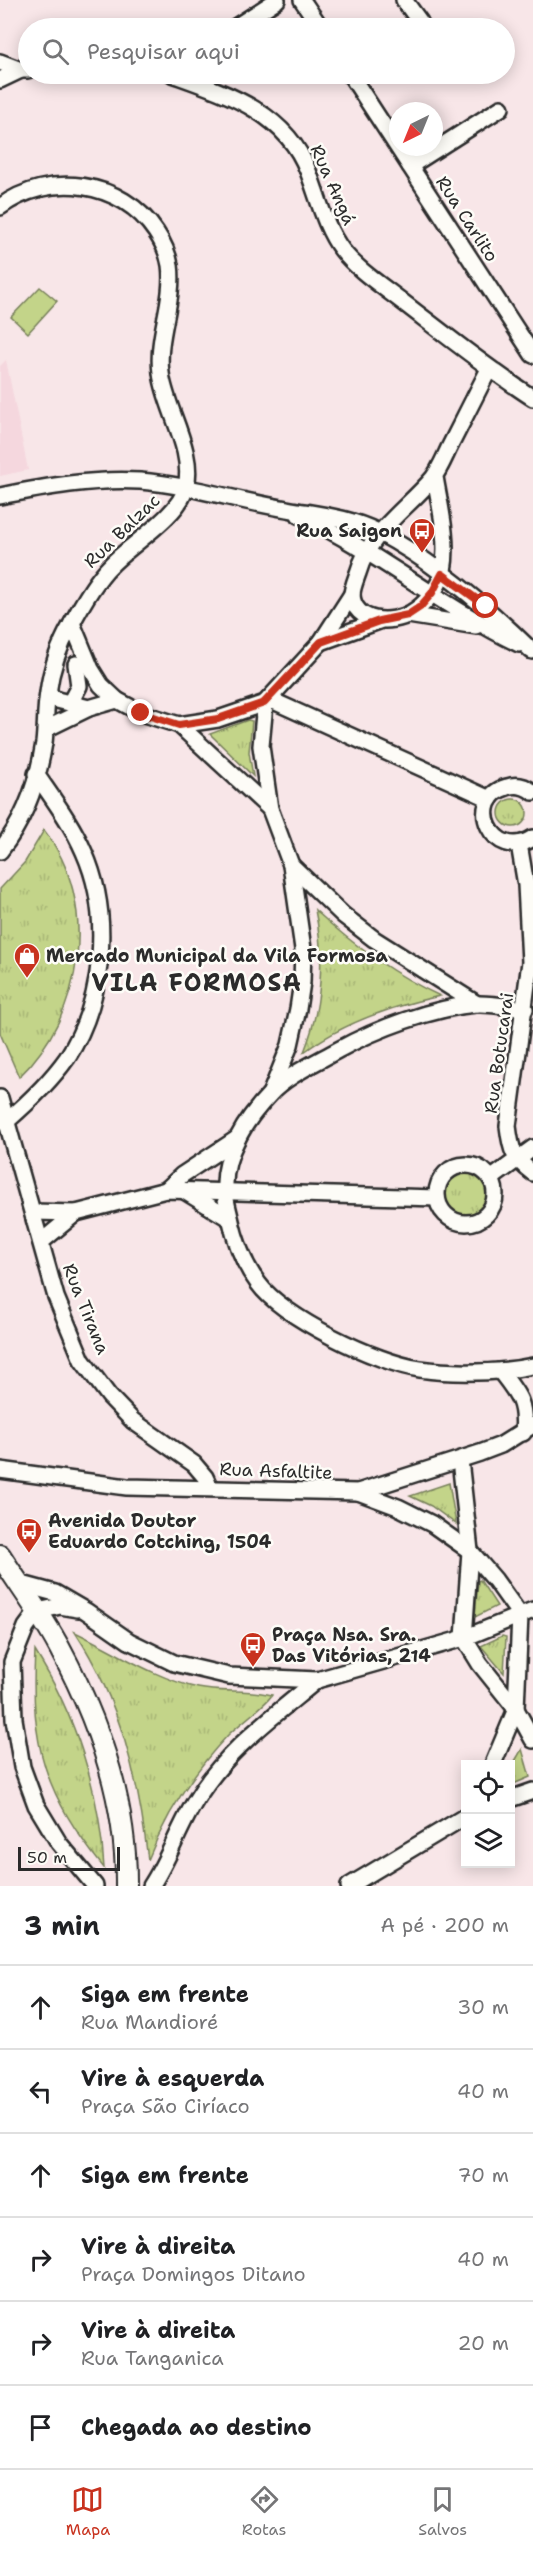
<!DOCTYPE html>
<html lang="pt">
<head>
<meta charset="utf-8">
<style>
	:root { --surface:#fff; --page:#f2f2f2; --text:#202124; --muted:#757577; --line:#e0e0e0; --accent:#c8321e }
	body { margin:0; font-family:"Shantell Sans",sans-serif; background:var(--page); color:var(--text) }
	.controls { position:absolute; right:18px; bottom:18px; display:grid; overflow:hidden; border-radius:0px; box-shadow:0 3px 15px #0003 }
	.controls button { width:54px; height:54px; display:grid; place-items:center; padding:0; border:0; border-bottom:2px solid var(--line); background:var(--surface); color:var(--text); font:30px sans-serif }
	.compass { position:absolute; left:389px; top:102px; width:54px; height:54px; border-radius:50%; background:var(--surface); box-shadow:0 3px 15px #0003; rotate:223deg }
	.scale { position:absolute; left:18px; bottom:15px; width:102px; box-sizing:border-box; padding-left:6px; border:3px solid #2b2b2b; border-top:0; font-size:16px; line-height:21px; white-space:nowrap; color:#2b2b2b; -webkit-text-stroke:4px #fdfcf7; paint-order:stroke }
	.stop { position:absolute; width:18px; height:18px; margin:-14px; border:4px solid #c8321e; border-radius:50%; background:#fff }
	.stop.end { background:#c8321e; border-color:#fff; box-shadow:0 2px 6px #0008 }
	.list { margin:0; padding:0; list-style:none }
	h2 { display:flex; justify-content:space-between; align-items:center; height:78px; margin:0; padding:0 24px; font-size:26px }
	h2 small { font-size:20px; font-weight:400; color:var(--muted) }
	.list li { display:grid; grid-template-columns:39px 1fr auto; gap:18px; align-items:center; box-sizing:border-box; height:84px; padding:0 24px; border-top:2px solid var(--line) }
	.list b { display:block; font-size:22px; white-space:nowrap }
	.list p { margin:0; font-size:20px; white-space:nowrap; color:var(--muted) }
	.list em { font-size:20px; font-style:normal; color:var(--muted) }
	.icon { flex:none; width:33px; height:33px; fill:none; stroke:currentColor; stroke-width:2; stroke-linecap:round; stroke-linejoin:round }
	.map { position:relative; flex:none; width:533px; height:1886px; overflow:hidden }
	.search { position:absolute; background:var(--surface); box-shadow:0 3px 15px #0003; left:18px; right:18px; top:18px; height:66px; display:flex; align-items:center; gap:15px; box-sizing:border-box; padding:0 21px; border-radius:33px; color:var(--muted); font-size:22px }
	.sheet { height:582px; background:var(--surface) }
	nav { display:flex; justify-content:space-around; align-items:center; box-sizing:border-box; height:84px; border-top:2px solid var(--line); background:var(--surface); font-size:16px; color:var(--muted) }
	nav a { display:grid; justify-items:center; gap:3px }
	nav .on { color:var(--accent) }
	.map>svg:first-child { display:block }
	.built { fill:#f5d7de }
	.park { fill:url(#park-tufts); stroke:#77805a; stroke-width:1.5 }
	.pitch { fill:#c3d489; stroke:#77805a; stroke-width:1.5 }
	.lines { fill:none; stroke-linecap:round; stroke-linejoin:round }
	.minor-casing { stroke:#2b2b2b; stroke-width:20 }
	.major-casing { stroke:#2b2b2b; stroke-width:24 }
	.minor { stroke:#fdfcf7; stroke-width:15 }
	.major { stroke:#fdfcf7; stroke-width:20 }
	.route { stroke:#c8321e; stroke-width:8 }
	.labels { text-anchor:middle; stroke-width:5; stroke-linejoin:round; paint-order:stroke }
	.street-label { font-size:18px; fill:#2b2b2b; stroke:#fdfcf7 }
	.poi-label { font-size:18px; font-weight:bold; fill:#2b2b2b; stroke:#fdfcf7; text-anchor:start }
	.district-label { font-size:24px; font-weight:bold; letter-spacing:1.5px; fill:#2b2b2b; stroke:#fdfcf7 }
</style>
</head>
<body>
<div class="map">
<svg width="533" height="1886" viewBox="0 0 533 1886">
	<defs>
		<pattern id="park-tufts" width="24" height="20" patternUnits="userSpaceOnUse" patternTransform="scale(1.5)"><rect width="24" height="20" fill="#c3d489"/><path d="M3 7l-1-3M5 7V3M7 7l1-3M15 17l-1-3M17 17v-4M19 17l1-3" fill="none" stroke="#a8b676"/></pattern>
	</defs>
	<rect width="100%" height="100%" fill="#f8e6e8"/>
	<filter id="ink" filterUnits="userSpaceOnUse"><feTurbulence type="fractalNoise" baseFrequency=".0167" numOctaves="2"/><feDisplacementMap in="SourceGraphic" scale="12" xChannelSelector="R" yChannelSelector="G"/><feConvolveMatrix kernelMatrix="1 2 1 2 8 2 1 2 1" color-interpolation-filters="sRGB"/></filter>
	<g filter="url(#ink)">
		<!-- built -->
		<path class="built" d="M6 360 28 470 0 476V366Z"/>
		<!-- park -->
		<g class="park">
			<path d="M248 720 252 721 249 752 253 776 210 734Z"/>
			<circle cx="513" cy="813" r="14"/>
			<path d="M44 830C100 902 84 1015 19 1077L0 1033V889L25 862Z"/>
			<path d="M315 910C353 945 392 974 440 996 392 1006 343 1023 304 1052 322 1007 325 957 315 910Z"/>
			<circle cx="466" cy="1194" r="24"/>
			<path d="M449 1483 456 1524 431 1506 410 1496Z"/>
			<path d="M480 1580 497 1606 475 1617 478 1581Z"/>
			<path d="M75 1632C115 1651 154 1678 198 1688 222 1693 248 1689 272 1695 265 1706 239 1724 228 1735 194 1771 166 1814 148 1860 139 1780 120 1700 75 1632Z"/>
			<path d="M502 1636 506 1637 504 1673 481 1646Z"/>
			<path d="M35 1651C76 1716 100 1791 104 1868 44 1793 30 1746 35 1651Z"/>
			<path d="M522 1749 530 1777 511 1785V1768Z"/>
		</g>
		<!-- pitch -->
		<path class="pitch" d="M40 287 57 301 28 333 11 317Z"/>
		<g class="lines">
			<!-- minor casing -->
			<g class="minor-casing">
				<g id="minor">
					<path d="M302 0 321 28"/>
					<path d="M404 0 420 22"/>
					<path d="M234 28 277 0"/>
					<path d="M0 62 21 70H28"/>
					<path d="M172 74C225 93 286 112 308 171 318 197 325 228 342 250 358 271 384 287 404 303 447 336 488 369 533 398"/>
					<path d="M350 74 533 355"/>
					<path d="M0 80 21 70"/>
					<path d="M410 166 501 108"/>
					<path d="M0 207C48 171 122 180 156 232 162 241 168 253 170 265 175 302 156 336 161 373 165 408 195 450 186 487 180 515 131 544 111 565 95 581 82 604 71 625 59 646 51 669 48 693 45 710 46 726 44 743 38 781 24 821 0 851"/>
					<path d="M435 477C440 507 449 541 443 571 439 588 425 605 411 613 392 625 354 623 352 595 352 588 356 579 358 573 370 531 406 510 433 478 440 469 445 456 450 446 463 420 476 395 489 369"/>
					<path d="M0 496C45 487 94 478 140 481 190 485 237 501 287 509 319 515 348 517 378 532 435 562 487 607 532 651"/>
					<path d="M299 515C377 551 442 607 519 644"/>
					<path d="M408 615 476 626"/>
					<path d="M72 623 91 669 101 685 117 700 141 713 179 725 270 809"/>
					<path d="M321 642 379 621"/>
					<path d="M48 694 57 700 89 708"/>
					<path d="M269 699 490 799"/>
					<path d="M70 703 79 686 76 664"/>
					<path d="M265 703 261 746 270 809 291 865 303 949 302 982 298 1009 290 1045 271 1092"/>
					<path d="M179 725 218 719 265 703 321 642 352 594"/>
					<path d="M46 729 89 708 117 700"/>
					<path d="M533 792C525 786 516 784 507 787 464 799 493 864 533 838"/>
					<path d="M519 844 526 885 530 962 508 1126C511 1151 513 1158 533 1173"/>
					<path d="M291 865 343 915 374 939 477 1004"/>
					<path d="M525 1009C509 1007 491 1003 476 1004 432 1008 376 1029 338 1050 317 1062 286 1076 270 1094 246 1119 223 1154 225 1190 225 1199 228 1208 230 1217 235 1241 243 1263 258 1283 283 1318 377 1363 420 1369 454 1374 500 1373 533 1366"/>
					<path d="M0 1098 56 1297 82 1360 109 1396 133 1421 194 1464 205 1477 210 1488"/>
					<path d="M7 1121C29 1102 50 1082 67 1058 104 1001 112 915 84 852 72 824 53 799 36 774"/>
					<circle cx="466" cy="1194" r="29"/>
					<path d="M492 1178 533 1148"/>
					<path d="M166 1190 182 1175 238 1138"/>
					<path d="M186 1192 230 1219"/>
					<path d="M34 1212 76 1213 166 1190 437 1198"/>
					<path d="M41 1242 76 1213"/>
					<path d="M500 1371C518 1394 526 1403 523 1433"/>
					<path d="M460 1460 470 1551 464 1638 480 1664 516 1709 533 1740"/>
					<path d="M0 1470 127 1487 358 1492 480 1453 501 1445 533 1425"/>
					<path d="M358 1492 398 1507 432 1524 470 1551 495 1580 520 1615 516 1709 493 1764"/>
					<path d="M18 1583 55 1593 86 1611 129 1641 174 1663 229 1676 317 1680 464 1638 533 1610"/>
					<path d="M78 1609 60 1606 47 1609 37 1612 26 1627 12 1662 14 1719 22 1767 36 1805 59 1843 95 1886"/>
					<path d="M510 1799 533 1791"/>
					<path d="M151 1886C169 1859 179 1827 196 1800 225 1751 274 1716 317 1680"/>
					<path d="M349 1886 466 1816"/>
				</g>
			</g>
			<!-- major casing -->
			<g class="major-casing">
				<path id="major" d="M0 1555C19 1585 42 1615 59 1647 99 1721 127 1801 126 1886"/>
			</g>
			<!-- minor -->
			<use href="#minor" class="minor"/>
			<!-- major -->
			<use href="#major" class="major"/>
		</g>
	</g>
	<g class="lines" filter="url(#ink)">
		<!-- route -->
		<path class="route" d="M141 713 179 725 218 719 264 703 321 642 379 621 408 615 420 607 432 593 442 574 486 606"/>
	</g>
	<!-- icons -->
	<defs>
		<g id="bus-pin" transform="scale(1.35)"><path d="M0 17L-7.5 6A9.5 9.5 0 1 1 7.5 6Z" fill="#c8321e" stroke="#fdfcf7"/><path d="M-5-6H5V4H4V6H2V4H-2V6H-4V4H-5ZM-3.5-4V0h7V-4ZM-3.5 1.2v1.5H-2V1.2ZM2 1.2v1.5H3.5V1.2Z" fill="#fff"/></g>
		<g id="shop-pin" transform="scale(1.35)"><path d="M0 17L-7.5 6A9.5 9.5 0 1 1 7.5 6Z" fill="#c8321e" stroke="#fdfcf7"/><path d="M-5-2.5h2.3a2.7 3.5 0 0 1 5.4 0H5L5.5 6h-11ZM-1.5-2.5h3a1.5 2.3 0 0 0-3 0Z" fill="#fff"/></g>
	</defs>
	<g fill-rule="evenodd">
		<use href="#bus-pin" x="422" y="531"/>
		<use href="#shop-pin" x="27" y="956"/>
		<use href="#bus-pin" x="29" y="1531"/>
		<use href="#bus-pin" x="253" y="1645"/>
	</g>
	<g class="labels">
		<!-- street labels -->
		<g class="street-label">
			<text transform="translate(333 185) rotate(66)" y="6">Rua Angá</text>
			<text transform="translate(467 219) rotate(57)" y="6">Rua Carlito</text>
			<text transform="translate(122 531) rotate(-44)" y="6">Rua Balzac</text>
			<text transform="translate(499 1053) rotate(-82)" y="6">Rua Botucarai</text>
			<text transform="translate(86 1309) rotate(68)" y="6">Rua Tirana</text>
			<text transform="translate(276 1471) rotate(2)" y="6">Rua Asfaltite</text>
		</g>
		<!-- poi labels -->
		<g class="poi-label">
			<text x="402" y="537" text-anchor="end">Rua Saigon</text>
			<text x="46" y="962">Mercado Municipal da Vila Formosa</text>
			<text x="48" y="1527">Avenida Doutor<tspan x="48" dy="21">Eduardo Cotching, 1504</tspan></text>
			<text x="272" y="1641">Praça Nsa. Sra.<tspan x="272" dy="21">Das Vitórias, 214</tspan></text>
		</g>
		<!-- district labels -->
		<g class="district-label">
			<text x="197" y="991">VILA FORMOSA</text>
		</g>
	</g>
</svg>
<div class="controls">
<button><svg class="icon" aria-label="locate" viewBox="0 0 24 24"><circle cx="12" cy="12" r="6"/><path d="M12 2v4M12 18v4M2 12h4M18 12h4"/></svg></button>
<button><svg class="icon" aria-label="layers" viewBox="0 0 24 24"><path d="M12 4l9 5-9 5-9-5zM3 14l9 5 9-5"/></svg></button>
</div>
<svg class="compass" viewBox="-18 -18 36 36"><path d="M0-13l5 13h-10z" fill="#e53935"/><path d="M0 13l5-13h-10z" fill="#757577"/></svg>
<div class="scale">50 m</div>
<div class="stop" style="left:486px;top:606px"></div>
<div class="stop end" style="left:141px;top:713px"></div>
<div class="search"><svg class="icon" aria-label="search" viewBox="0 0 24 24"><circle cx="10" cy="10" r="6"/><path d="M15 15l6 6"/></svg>Pesquisar aqui</div>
</div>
<section class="sheet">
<h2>3 min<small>A pé · 200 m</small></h2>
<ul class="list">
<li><svg class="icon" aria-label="ahead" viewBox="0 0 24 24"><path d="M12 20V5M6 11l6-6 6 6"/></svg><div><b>Siga em frente</b><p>Rua Mandioré</p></div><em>30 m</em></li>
<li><svg class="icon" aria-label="left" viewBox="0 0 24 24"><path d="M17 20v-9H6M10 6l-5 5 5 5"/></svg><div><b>Vire à esquerda</b><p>Praça São Ciríaco</p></div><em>40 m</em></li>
<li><svg class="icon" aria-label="ahead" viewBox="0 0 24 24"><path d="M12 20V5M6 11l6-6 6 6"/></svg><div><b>Siga em frente</b></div><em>70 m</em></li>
<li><svg class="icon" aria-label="right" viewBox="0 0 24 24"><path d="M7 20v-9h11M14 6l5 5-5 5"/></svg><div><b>Vire à direita</b><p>Praça Domingos Ditano</p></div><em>40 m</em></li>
<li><svg class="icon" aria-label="right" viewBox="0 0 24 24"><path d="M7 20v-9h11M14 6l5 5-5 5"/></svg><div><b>Vire à direita</b><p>Rua Tanganica</p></div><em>20 m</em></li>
<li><svg class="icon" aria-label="arrive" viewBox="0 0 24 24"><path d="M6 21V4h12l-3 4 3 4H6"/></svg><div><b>Chegada ao destino</b></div></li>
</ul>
</section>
<nav>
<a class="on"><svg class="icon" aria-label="map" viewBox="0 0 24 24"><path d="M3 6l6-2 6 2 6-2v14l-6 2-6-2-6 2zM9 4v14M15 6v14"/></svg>Mapa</a>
<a><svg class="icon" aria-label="directions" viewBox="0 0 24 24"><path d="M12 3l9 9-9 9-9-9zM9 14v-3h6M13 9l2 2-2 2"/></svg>Rotas</a>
<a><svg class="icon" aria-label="saved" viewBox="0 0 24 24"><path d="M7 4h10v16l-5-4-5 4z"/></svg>Salvos</a>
</nav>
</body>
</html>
